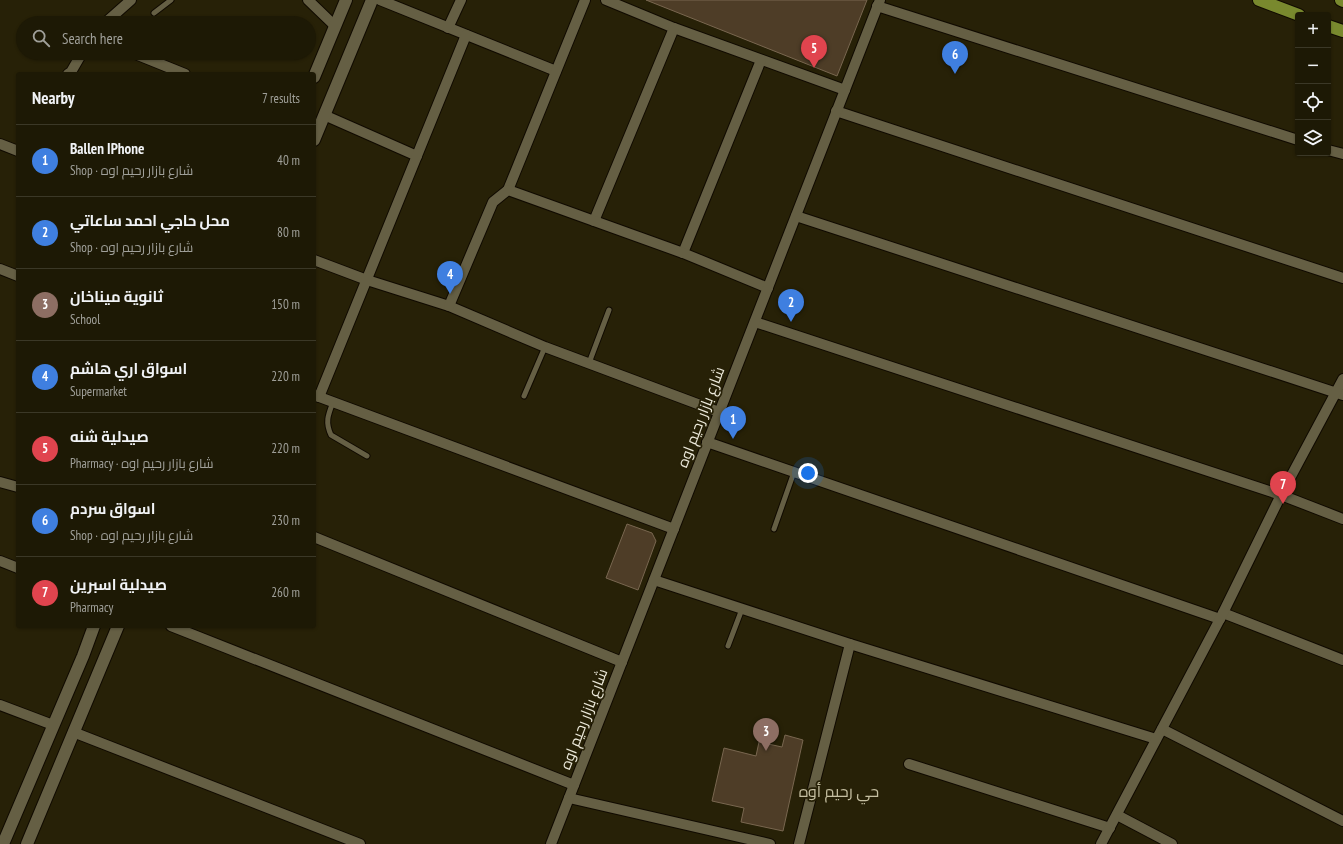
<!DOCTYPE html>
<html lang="en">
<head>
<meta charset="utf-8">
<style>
	:root { --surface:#1d1905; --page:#25220f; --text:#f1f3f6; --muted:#a0a09a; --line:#3b3827; --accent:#0f766e }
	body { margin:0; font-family:"PT Sans Narrow",Cairo,sans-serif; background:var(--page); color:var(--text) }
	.controls { position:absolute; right:12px; top:12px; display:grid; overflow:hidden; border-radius:4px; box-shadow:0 1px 3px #0004 }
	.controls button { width:36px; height:36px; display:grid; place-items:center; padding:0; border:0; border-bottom:1px solid var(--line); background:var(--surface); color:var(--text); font:20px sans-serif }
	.you { position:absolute; left:808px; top:473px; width:14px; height:14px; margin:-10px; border:3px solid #fff; border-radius:50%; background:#1a73e8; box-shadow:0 0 0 6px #1a73e833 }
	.badge { display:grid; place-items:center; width:26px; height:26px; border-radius:50%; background:var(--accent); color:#fff; font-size:13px; font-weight:700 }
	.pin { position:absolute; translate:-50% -33px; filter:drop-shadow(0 1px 2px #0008) }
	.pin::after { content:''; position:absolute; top:21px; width:14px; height:12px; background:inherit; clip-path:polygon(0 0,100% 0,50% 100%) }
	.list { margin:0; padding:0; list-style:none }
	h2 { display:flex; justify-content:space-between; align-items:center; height:52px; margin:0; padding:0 16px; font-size:17px }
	h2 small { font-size:13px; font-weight:400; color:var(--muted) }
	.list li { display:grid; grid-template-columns:26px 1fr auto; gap:12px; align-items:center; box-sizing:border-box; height:72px; padding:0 16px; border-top:1px solid var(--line) }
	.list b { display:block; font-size:15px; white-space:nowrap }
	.list p { margin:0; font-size:13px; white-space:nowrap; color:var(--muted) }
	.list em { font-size:13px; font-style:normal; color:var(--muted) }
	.icon { flex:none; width:22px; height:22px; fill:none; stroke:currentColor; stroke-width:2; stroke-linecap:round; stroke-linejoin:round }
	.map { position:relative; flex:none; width:1343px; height:844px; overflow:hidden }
	.search { position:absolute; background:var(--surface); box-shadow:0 1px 3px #0004; left:16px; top:16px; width:300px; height:44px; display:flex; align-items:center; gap:10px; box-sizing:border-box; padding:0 14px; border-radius:22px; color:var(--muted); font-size:15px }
	.panel { position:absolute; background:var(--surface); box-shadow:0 1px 3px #0004; left:16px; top:72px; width:300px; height:556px; border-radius:4px }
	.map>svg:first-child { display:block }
	.building { fill:#4e3d27; stroke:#796750 }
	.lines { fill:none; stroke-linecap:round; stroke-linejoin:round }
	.service-casing { stroke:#100a00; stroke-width:7 }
	.minor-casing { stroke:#100a00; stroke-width:12 }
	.tertiary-casing { stroke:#100a00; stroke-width:14 }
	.primary-casing { stroke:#100a00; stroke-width:14 }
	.service { stroke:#655f44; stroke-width:5 }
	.minor { stroke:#655f44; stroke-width:10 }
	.tertiary { stroke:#655f44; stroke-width:12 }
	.primary { stroke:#79892e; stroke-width:12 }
	.labels { text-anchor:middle; stroke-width:3.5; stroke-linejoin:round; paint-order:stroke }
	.street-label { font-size:15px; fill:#eeebdc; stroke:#272107 }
	.neighbourhood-label { font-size:16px; fill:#c5bfa1; stroke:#272107 }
</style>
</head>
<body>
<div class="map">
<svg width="1343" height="844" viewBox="0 0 1343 844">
	<rect width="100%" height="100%" fill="#272107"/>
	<!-- building -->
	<g class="building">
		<path d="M646 0H867L837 76Z"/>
		<path d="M627 524 652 533 656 541 638 590 606 578Z"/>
		<path d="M785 735 803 740 783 831 741 822 744 808 712 801 724 748 756 756 759 742 782 747Z"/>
	</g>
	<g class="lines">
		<!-- service casing -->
		<g class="service-casing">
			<g id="service">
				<path d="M154 13 171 0"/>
				<path d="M589 363 609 310"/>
				<path d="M524 396 545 347"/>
				<path d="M333 402C328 415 325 422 331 435L367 456"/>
				<path d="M774 529 794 472"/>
				<path d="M728 646 742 609"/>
			</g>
		</g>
		<!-- minor casing -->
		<g class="minor-casing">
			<g id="minor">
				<path d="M308 0 335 26"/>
				<path d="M380 0 556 71"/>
				<path d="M606 0 674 28 845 90"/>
				<path d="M877 6 1298 140"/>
				<path d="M105 23 131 0"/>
				<path d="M448 28 461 0"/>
				<path d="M133 53 185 74"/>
				<path d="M68 74 71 72 82 53"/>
				<path d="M836 111 1343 278"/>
				<path d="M324 115 417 156"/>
				<path d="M0 144 18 151"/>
				<path d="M1328 150 1343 154"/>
				<path d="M508 190 585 0"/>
				<path d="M796 216 1343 395"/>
				<path d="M594 221 674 28"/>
				<path d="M683 253 761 60"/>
				<path d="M314 260 367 280 449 306 545 347 719 412"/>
				<path d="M0 269 18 276"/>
				<path d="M449 306 493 202 508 190 683 253 768 288"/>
				<path d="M755 322 1281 495 1343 519"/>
				<path d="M314 395 674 529"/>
				<path d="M319 397 466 35"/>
				<path d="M707 442 1220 619"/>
				<path d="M0 482 18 487"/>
				<path d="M314 537 622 662"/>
				<path d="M0 561 18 568"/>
				<path d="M654 580 850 644 1156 739"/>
				<path d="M1223 613 1343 660"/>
				<path d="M171 626 574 785"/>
				<path d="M0 705 53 725"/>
				<path d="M1162 729 1343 821"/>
				<path d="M73 732 360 844"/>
				<path d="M909 764 1110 828"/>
				<path d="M569 798 770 844"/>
				<path d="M1117 815 1172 844"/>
				<path d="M551 844 880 0"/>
				<path d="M799 844 850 644"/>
				<path d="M1101 844 1220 619 1281 495 1343 379"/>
			</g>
		</g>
		<!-- tertiary casing -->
		<g class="tertiary-casing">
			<g id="tertiary">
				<path d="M314 77 346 0"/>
				<path d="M314 140 372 0"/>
				<path d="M3 844 83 656 94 626"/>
				<path d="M27 844 118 626"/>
			</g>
		</g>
		<!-- primary casing -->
		<g class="primary-casing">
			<g id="primary">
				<path d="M1259 0 1299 15"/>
				<path d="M1341 0 1343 1"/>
				<path d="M1328 26 1343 31"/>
			</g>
		</g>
		<!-- service -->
		<use href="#service" class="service"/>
		<!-- minor -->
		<use href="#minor" class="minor"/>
		<!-- tertiary -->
		<use href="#tertiary" class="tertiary"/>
		<!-- primary -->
		<use href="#primary" class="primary"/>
	</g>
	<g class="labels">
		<!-- street labels -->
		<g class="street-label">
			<text transform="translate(701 417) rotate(-69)" y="5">شارع بازار رحيم اوه</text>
			<text transform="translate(584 719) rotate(-69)" y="5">شارع بازار رحيم اوه</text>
		</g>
		<!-- neighbourhood labels -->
		<g class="neighbourhood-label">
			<text x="839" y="797">حي رحيم أوه</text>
		</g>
	</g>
</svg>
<div class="controls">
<button>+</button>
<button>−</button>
<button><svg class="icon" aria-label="locate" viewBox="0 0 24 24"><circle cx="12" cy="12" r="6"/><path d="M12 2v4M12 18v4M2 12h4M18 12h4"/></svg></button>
<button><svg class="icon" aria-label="layers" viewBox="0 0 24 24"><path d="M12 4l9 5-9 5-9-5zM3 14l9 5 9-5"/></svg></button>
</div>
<div class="you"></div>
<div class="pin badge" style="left:733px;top:439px;background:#3f7fe0">1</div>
<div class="pin badge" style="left:791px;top:322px;background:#3f7fe0">2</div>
<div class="pin badge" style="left:766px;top:751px;background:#8d6e63">3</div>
<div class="pin badge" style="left:450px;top:294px;background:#3f7fe0">4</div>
<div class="pin badge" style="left:814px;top:68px;background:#e0444e">5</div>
<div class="pin badge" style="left:955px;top:74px;background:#3f7fe0">6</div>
<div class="pin badge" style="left:1283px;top:504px;background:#e0444e">7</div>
<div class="search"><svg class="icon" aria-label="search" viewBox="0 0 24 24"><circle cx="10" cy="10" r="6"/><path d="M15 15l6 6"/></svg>Search here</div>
<section class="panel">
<h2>Nearby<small>7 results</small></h2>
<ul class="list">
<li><span class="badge" style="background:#3f7fe0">1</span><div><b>Ballen IPhone</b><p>Shop · شارع بازار رحيم اوه</p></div><em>40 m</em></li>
<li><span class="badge" style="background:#3f7fe0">2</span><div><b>محل حاجي احمد ساعاتي</b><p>Shop · شارع بازار رحيم اوه</p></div><em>80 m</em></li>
<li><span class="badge" style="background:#8d6e63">3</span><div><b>ثانوية ميناخان</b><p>School</p></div><em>150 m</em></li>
<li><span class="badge" style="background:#3f7fe0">4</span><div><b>اسواق اري هاشم</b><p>Supermarket</p></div><em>220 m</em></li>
<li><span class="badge" style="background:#e0444e">5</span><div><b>صيدلية شنه</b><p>Pharmacy · شارع بازار رحيم اوه</p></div><em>220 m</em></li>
<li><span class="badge" style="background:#3f7fe0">6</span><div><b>اسواق سردم</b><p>Shop · شارع بازار رحيم اوه</p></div><em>230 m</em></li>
<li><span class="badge" style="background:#e0444e">7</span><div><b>صيدلية اسبرين</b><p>Pharmacy</p></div><em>260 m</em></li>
</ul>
</section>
</div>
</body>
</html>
